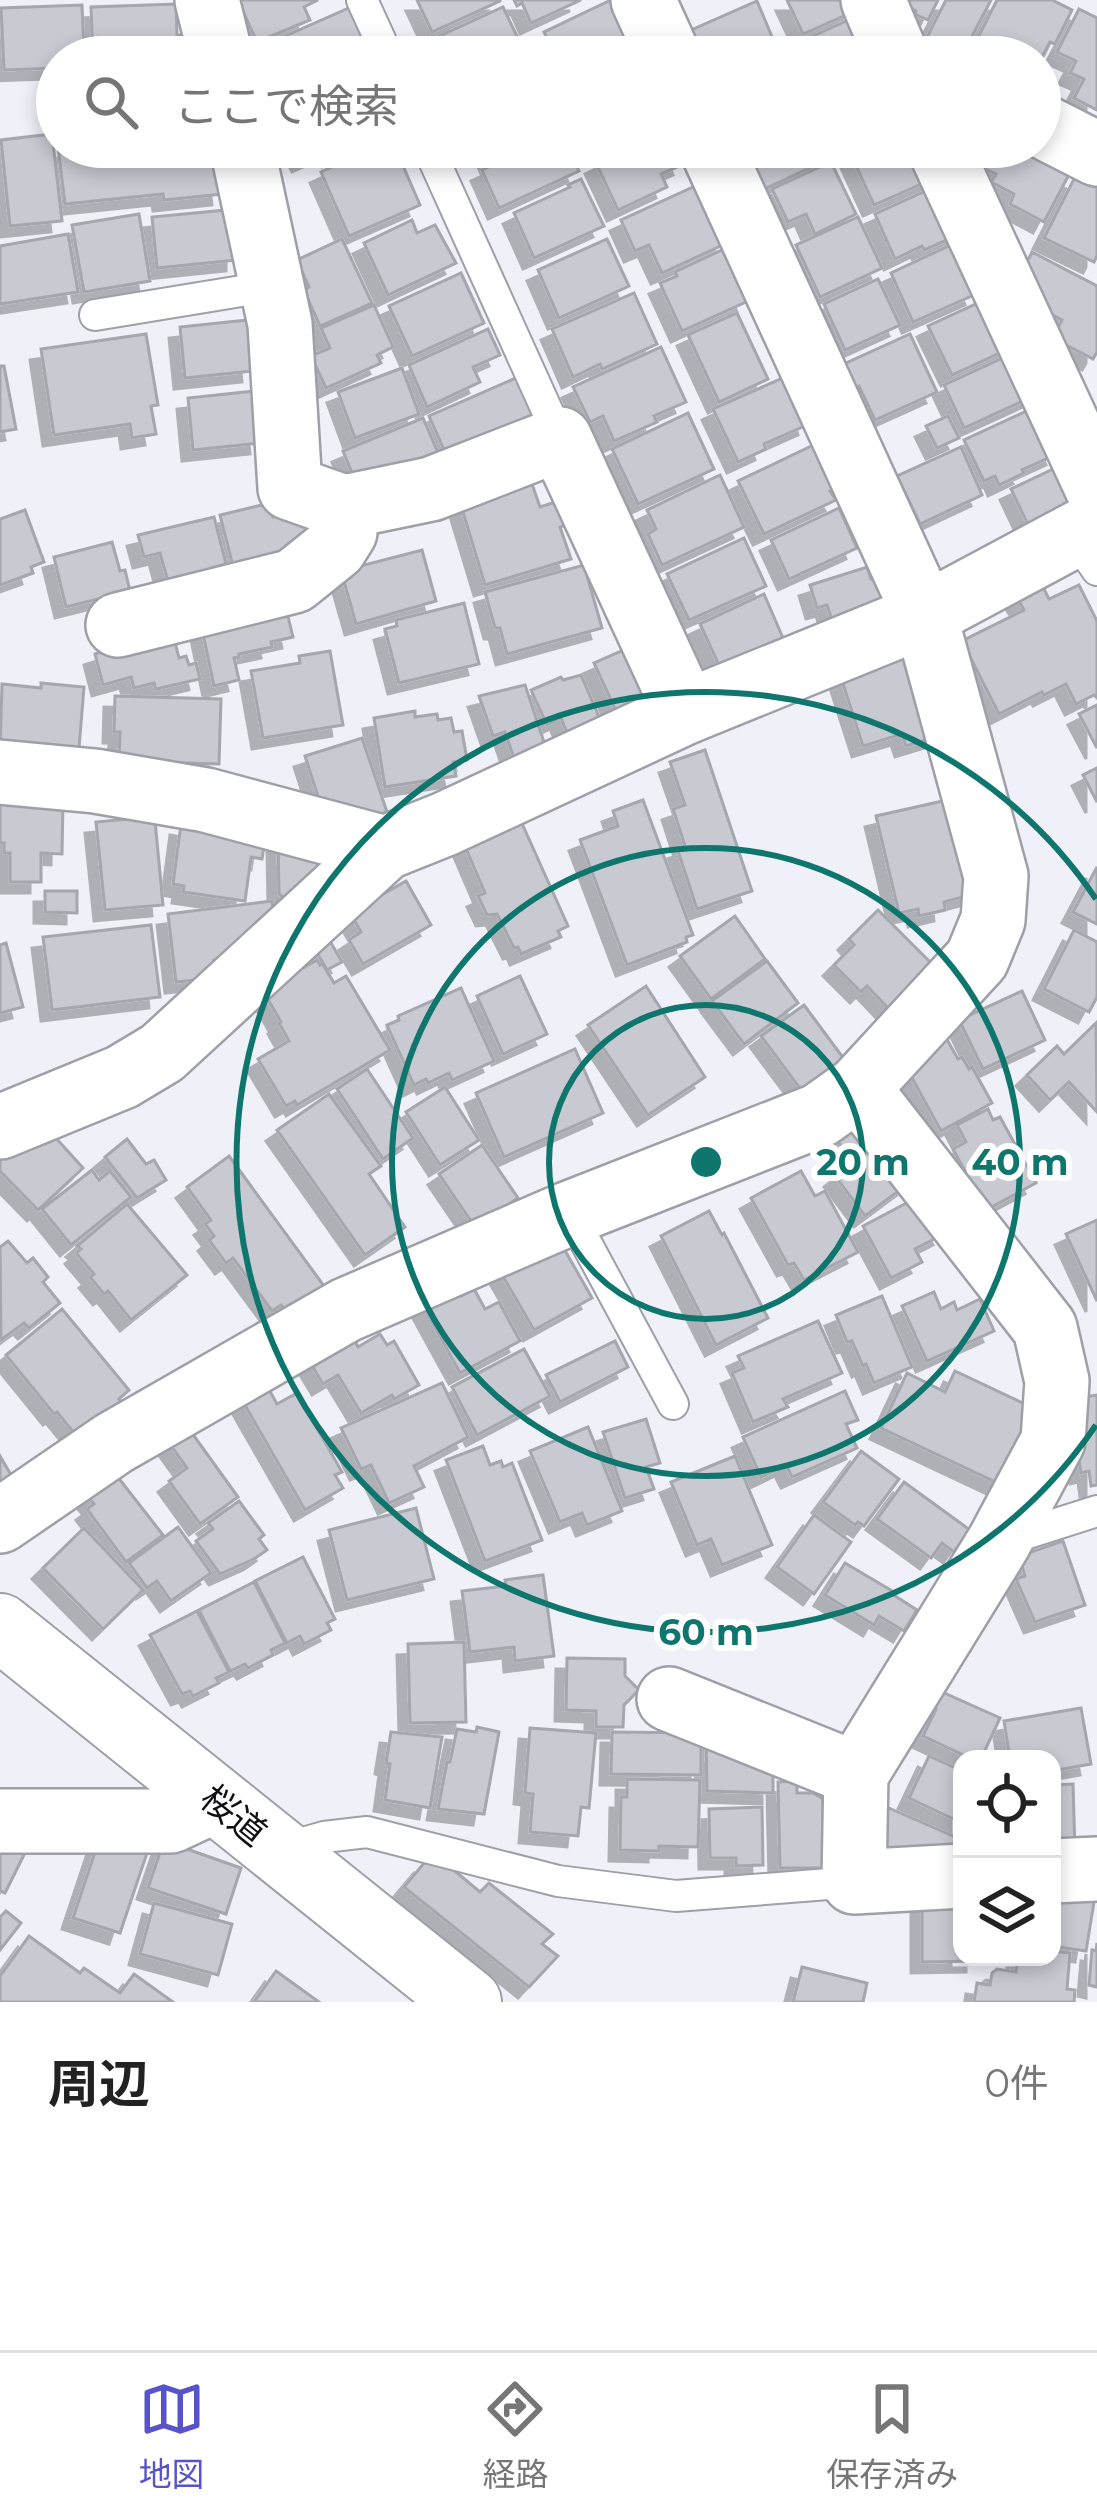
<!DOCTYPE html>
<html lang="ja">
<head>
<meta charset="utf-8">
<style>
	:root { --surface:#fff; --page:#f2f2f2; --text:#222; --muted:#767676; --line:#e0e0e0; --accent:#5653cb }
	body { margin:0; font-family:Montserrat,"Noto Sans JP",sans-serif; background:var(--page); color:var(--text) }
	.controls { position:absolute; right:36px; bottom:36px; display:grid; overflow:hidden; border-radius:24px; box-shadow:0 6px 18px #0003 }
	.controls button { width:108px; height:108px; display:grid; place-items:center; padding:0; border:0; border-bottom:3px solid var(--line); background:var(--surface); color:var(--text); font:60px sans-serif }
	.list { margin:0; padding:0; list-style:none }
	h2 { display:flex; justify-content:space-between; align-items:center; height:156px; margin:0; padding:0 48px; font-size:51px }
	h2 small { font-size:39px; font-weight:400; color:var(--muted) }
	.icon { flex:none; width:66px; height:66px; fill:none; stroke:currentColor; stroke-width:2; stroke-linecap:round; stroke-linejoin:round }
	.map { position:relative; flex:none; width:1097px; height:2002px; overflow:hidden }
	.search { position:absolute; background:var(--surface); box-shadow:0 6px 18px #0003; left:36px; right:36px; top:36px; height:132px; display:flex; align-items:center; gap:30px; box-sizing:border-box; padding:0 42px; border-radius:66px; color:var(--muted); font-size:45px }
	.sheet { height:348px; background:var(--surface) }
	nav { display:flex; justify-content:space-around; align-items:center; box-sizing:border-box; height:168px; border-top:3px solid var(--line); background:var(--surface); font-size:33px; color:var(--muted) }
	nav a { display:grid; justify-items:center; gap:6px }
	nav .on { color:var(--accent) }
	.map>svg:first-child { display:block }
	.building { fill:#c8c9d1; stroke:#a5a7ae; stroke-width:3; filter:url(#shadow) }
	.lines { fill:none; stroke-linecap:round; stroke-linejoin:round }
	.service-casing { stroke:#9ea0a7; stroke-width:34 }
	.minor-casing { stroke:#9ea0a7; stroke-width:68 }
	.tertiary-casing { stroke:#9ea0a7; stroke-width:70 }
	.service { stroke:#fff; stroke-width:30 }
	.minor { stroke:#fff; stroke-width:63 }
	.tertiary { stroke:#fff; stroke-width:66 }
	.ring { fill:none; stroke:#0f766e; stroke-width:6 }
	.labels { text-anchor:middle; stroke-width:12; stroke-linejoin:round; paint-order:stroke }
	.street-label { font-size:36px; fill:#111114; stroke:#fff }
	.centre { fill:#0f766e; stroke:#fff; stroke-width:6 }
	.ring-label { font-size:36px; text-anchor:middle; font-weight:bold; fill:#0f766e; stroke:#fff; stroke-width:12; stroke-linejoin:round; paint-order:stroke }
</style>
</head>
<body>
<div class="map">
<svg width="1097" height="2002" viewBox="0 0 1097 2002">
	<defs>
		<filter id="shadow"><feDropShadow dx="-11" dy="11" stdDeviation="0" flood-color="#0004"/></filter>
	</defs>
	<rect width="100%" height="100%" fill="#eff0f8"/>
	<!-- building -->
	<g class="building">
		<path d="M238 0H318L304 7 310 20 257 42Z"/>
		<path d="M417 0H500V1L432 32Z"/>
		<path d="M514 0H581L531 23 522 3 517 6Z"/>
		<path d="M611 0H617L640 57H556L544 32Z"/>
		<path d="M787 0H850L855 11 803 34Z"/>
		<path d="M903 0H938L928 20 915 14 916 11 907 6Z"/>
		<path d="M946 0H991L961 57H947L923 45Z"/>
		<path d="M997 0H1052L1072 10 1055 44 1050 42 1041 59 1013 45 1007 57H972L969 55Z"/>
		<path d="M757 1 775 44 746 57H700L689 31Z"/>
		<path d="M176 4 177 35H200L201 57H93L91 7Z"/>
		<path d="M82 5 84 54 57 57V68L4 70 1 8Z"/>
		<path d="M503 7 527 57H436L429 41Z"/>
		<path d="M349 8 365 44 361 45 365 55 270 57 265 45Z"/>
		<path d="M1079 9 1097 18V110L1074 98 1084 79 1070 73 1076 61 1057 52Z"/>
		<path d="M860 15 873 48 860 54 861 57H799L793 45Z"/>
		<path d="M52 134 62 221 10 226 1 140Z"/>
		<path d="M58 147H217L223 194 164 200 163 194 65 204Z"/>
		<path d="M296 147H353L333 156 329 149 303 161Z"/>
		<path d="M496 147H568L579 171 499 208 482 170 493 165 487 152Z"/>
		<path d="M630 147H676L684 164 661 174 667 187 618 210 596 163Z"/>
		<path d="M739 147H828L833 157 760 191Z"/>
		<path d="M868 147H923L937 177 874 205 851 155Z"/>
		<path d="M977 147H1023L1074 165 1044 222 1010 204 1014 194 991 182 996 174 983 168 988 157 975 151Z"/>
		<path d="M365 152 371 164 397 152 420 205 349 236 321 172Z"/>
		<path d="M831 162 856 214 815 234 806 214 788 222 772 189Z"/>
		<path d="M1075 177 1097 188V256L1094 262 1044 238Z"/>
		<path d="M581 179 604 226 534 258 514 213 570 187 568 185Z"/>
		<path d="M704 182 727 243 662 273 649 245 635 251 621 220Z"/>
		<path d="M941 184 963 233 924 250 922 246 895 259 875 214Z"/>
		<path d="M237 209V260L157 268 152 217Z"/>
		<path d="M139 214 150 281 84 292 72 225Z"/>
		<path d="M858 217 882 268 820 297 796 245Z"/>
		<path d="M412 220 417 233 435 225 456 263 388 295 364 243Z"/>
		<path d="M68 234 78 292 0 304V246Z"/>
		<path d="M342 239 372 303 320 326 304 290 309 287 297 260Z"/>
		<path d="M607 239 629 286 559 318 538 270Z"/>
		<path d="M953 244 976 294 913 322 891 273Z"/>
		<path d="M724 249 748 301 682 331 660 283 677 276 675 272Z"/>
		<path d="M1032 252 1097 286V352L1093 359 1053 338 1062 320 1035 306 1022 272Z"/>
		<path d="M461 273 484 323 412 356 389 306Z"/>
		<path d="M878 279 900 325 845 350 824 304Z"/>
		<path d="M634 293 657 344 602 369 600 364 573 377 552 329Z"/>
		<path d="M993 296 1017 345 952 375 928 326Z"/>
		<path d="M374 305 393 347 377 355 381 363 326 388 311 356 330 348 321 328Z"/>
		<path d="M737 313 768 379 719 402 688 335Z"/>
		<path d="M248 320 253 371 185 378 180 327Z"/>
		<path d="M488 329 500 355 473 367 480 382 427 407 409 365Z"/>
		<path d="M146 334 158 405 151 406 156 434 132 438 130 424 54 435 41 349Z"/>
		<path d="M910 334 937 392 875 420 859 386 855 388 844 364Z"/>
		<path d="M661 347 686 402 654 416 657 422 614 441 603 416 590 422 573 387Z"/>
		<path d="M1016 352 1036 395 964 428 944 385Z"/>
		<path d="M0 366H4L16 429 0 432Z"/>
		<path d="M402 368 419 414 355 438 338 392Z"/>
		<path d="M794 373 809 424 764 444 766 449 738 462 713 409Z"/>
		<path d="M516 378 534 419 449 461 429 416Z"/>
		<path d="M255 391 261 443 193 450 188 398Z"/>
		<path d="M1035 407 1057 454 1022 470 1024 473 999 485 995 476 984 481 964 440Z"/>
		<path d="M688 413 714 469 638 504 612 449Z"/>
		<path d="M948 416 959 438 937 448 926 426Z"/>
		<path d="M423 418 441 460 356 483 343 451Z"/>
		<path d="M826 439 846 483 830 491 836 500 764 534 738 481Z"/>
		<path d="M961 447 982 495 920 524 897 476Z"/>
		<path d="M1068 462 1089 504 1031 531 1011 489Z"/>
		<path d="M720 475 744 527 662 565 648 534 656 529 647 510Z"/>
		<path d="M531 481 540 507 559 501 565 525 560 527 571 559 485 585 460 502Z"/>
		<path d="M270 503 273 517 303 511 312 547 233 566 220 515Z"/>
		<path d="M839 508 857 548 789 579 771 540Z"/>
		<path d="M25 510 44 562 31 567 33 573 0 585V519Z"/>
		<path d="M214 517 226 564 211 568 213 575 169 585 160 553 144 557 138 535Z"/>
		<path d="M744 538 766 586 689 620 667 574Z"/>
		<path d="M112 542 120 571 125 570 130 591 66 607 54 557Z"/>
		<path d="M422 550 436 601 356 624 341 571Z"/>
		<path d="M584 565 602 628 507 654 500 628H495L485 592Z"/>
		<path d="M867 567 871 579 882 576 894 613 836 632 827 605 817 608 810 585Z"/>
		<path d="M1042 585 1049 599 1079 585 1097 621V698L1094 695 1076 704 1066 684 1044 695 1042 692 999 714 962 641 1024 610 1017 598Z"/>
		<path d="M764 594 783 638 751 653 723 674 700 624Z"/>
		<path d="M464 603 479 664 399 683 385 629 397 626 396 620Z"/>
		<path d="M286 608 293 637 271 642 272 647 239 654V657L234 658 239 680 214 686 202 629Z"/>
		<path d="M172 630 179 658 186 656 189 665 196 663 200 679 156 689 154 683 134 688 131 677 103 685 95 654Z"/>
		<path d="M635 645 662 698 622 724 594 663Z"/>
		<path d="M915 649 942 735 906 746 902 734 863 746 839 671Z"/>
		<path d="M330 651 343 725 263 738 251 671 300 663 299 656Z"/>
		<path d="M581 675 605 731 572 745 561 718 547 725 531 690 561 677 563 680Z"/>
		<path d="M41 683 84 687 78 760 0 752 2 684 41 688Z"/>
		<path d="M525 685 549 757 517 767 505 732 493 736 479 696Z"/>
		<path d="M115 696 221 699 219 764 119 761 120 732H114Z"/>
		<path d="M1097 705V748L1079 714Z"/>
		<path d="M415 711V717L437 714 438 720 451 718 454 732 462 731 467 760 453 762 456 776 385 787 374 718Z"/>
		<path d="M362 738 387 812 372 817 323 812 305 756Z"/>
		<path d="M705 750 752 891 697 909 677 848 685 846 673 809 685 805 670 762Z"/>
		<path d="M1097 768V802L1083 775Z"/>
		<path d="M0 795 63 802 62 854 41 853V882H10V853H4V843H0Z"/>
		<path d="M956 798 978 893 944 902 945 910 919 916 918 909 899 913 876 816Z"/>
		<path d="M643 800 693 935 686 937 687 942 627 965 580 840 618 826 613 811Z"/>
		<path d="M154 810 163 905 105 910 96 822 139 818Z"/>
		<path d="M520 819 568 926 558 931 561 937 521 954 518 947 514 948 497 914 487 915 478 896 485 893 464 844Z"/>
		<path d="M181 824 265 840 262 859 251 857 245 901 183 892 184 886 173 884Z"/>
		<path d="M278 838 352 859 300 909 279 894Z"/>
		<path d="M1097 867V924L1073 912Z"/>
		<path d="M406 881 431 925 363 964 349 940 361 932 350 913Z"/>
		<path d="M45 891H77V913L45 912Z"/>
		<path d="M272 901 275 923 244 957 214 960 217 978 176 982 168 914Z"/>
		<path d="M878 910 931 963 888 1008 867 986 861 992 834 965 854 945 849 939Z"/>
		<path d="M735 916 765 959 711 999 680 956Z"/>
		<path d="M151 925 160 997 52 1010 43 937Z"/>
		<path d="M323 929 342 962 327 970 308 937Z"/>
		<path d="M1074 930 1097 942V997L1089 1012 1044 989Z"/>
		<path d="M6 943 23 1007 0 1013V945Z"/>
		<path d="M317 960 320 965 322 963 334 983 346 976 390 1050 297 1105 295 1101 286 1106 258 1059 289 1041 279 1023 281 1022 263 991Z"/>
		<path d="M767 961 798 1003 744 1044 712 1001Z"/>
		<path d="M520 976 547 1034 503 1054 477 996Z"/>
		<path d="M646 986 705 1077 648 1115 588 1025Z"/>
		<path d="M461 988 494 1061 452 1080 449 1073 428 1083 426 1079 414 1085 387 1025 399 1020 398 1016Z"/>
		<path d="M1022 991 1045 1040 983 1069 959 1020Z"/>
		<path d="M804 1005 844 1059 801 1090 761 1036Z"/>
		<path d="M1096 1023 1097 1112 1069 1082 1050 1100 1027 1075 1057 1046 1064 1054Z"/>
		<path d="M945 1036 958 1059 962 1057 969 1069 972 1067 992 1103 941 1131 905 1065Z"/>
		<path d="M575 1049 603 1113 504 1157 476 1093Z"/>
		<path d="M367 1069 413 1138 383 1159 337 1089Z"/>
		<path d="M445 1087 479 1140 440 1165 406 1112Z"/>
		<path d="M329 1094 381 1166 369 1174 405 1227 365 1255 277 1130Z"/>
		<path d="M988 1109 993 1120 1000 1117 1036 1183 986 1210 953 1149 966 1142 957 1125Z"/>
		<path d="M860 1120 908 1184 865 1216 835 1176 853 1162 836 1139Z"/>
		<path d="M55 1137 83 1168 38 1210 0 1171V1159L15 1145 47 1139 49 1142Z"/>
		<path d="M127 1139 146 1164 154 1160 166 1180 137 1198 105 1157Z"/>
		<path d="M482 1145 518 1198 475 1227 439 1174Z"/>
		<path d="M229 1156 324 1286 287 1313 281 1305 272 1311 233 1258 226 1263 209 1240 214 1236 205 1224 211 1220 187 1187Z"/>
		<path d="M92 1170 99 1180 110 1171 131 1197 71 1245 42 1209Z"/>
		<path d="M801 1171 815 1196 825 1191 858 1252 804 1280 794 1263 788 1265 751 1198Z"/>
		<path d="M920 1196 944 1234 915 1249 922 1262 891 1278 863 1226Z"/>
		<path d="M127 1204 187 1275 131 1320 108 1291 104 1294 90 1277 94 1274 76 1253 81 1249 77 1246Z"/>
		<path d="M709 1211 722 1235 724 1233 768 1318 716 1345 661 1236Z"/>
		<path d="M1097 1220V1301L1066 1234Z"/>
		<path d="M8 1241 27 1263 33 1258 48 1277 43 1282 60 1303 29 1328 24 1323 1 1340 0 1247Z"/>
		<path d="M563 1247 592 1298 534 1330 501 1273Z"/>
		<path d="M455 1283 461 1296 474 1289 485 1309 499 1302 520 1341 460 1373 421 1302Z"/>
		<path d="M934 1292 941 1309 954 1302 957 1310 980 1299 994 1331 927 1361 902 1306Z"/>
		<path d="M882 1296 912 1367 874 1383 866 1364 863 1366 852 1341 847 1342 836 1315Z"/>
		<path d="M62 1309 129 1390 119 1399 126 1408 83 1444 57 1412 54 1414 6 1355Z"/>
		<path d="M818 1321 842 1373 783 1399 788 1407 753 1422 732 1373 744 1368 738 1356Z"/>
		<path d="M351 1334 358 1347 380 1334 387 1345 394 1341 419 1385 394 1399 392 1395 361 1413 338 1375 323 1384 308 1359Z"/>
		<path d="M615 1341 628 1367 560 1402 546 1375Z"/>
		<path d="M524 1349 550 1396 477 1435 452 1387Z"/>
		<path d="M955 1371 1029 1406 1022 1419 1033 1424 1004 1486 881 1428 907 1373 945 1392Z"/>
		<path d="M442 1383 468 1437 414 1466 424 1487 389 1503 371 1465 361 1469 341 1428Z"/>
		<path d="M267 1386 277 1404 297 1393 342 1472 335 1475 343 1488 305 1510 242 1400Z"/>
		<path d="M845 1391 858 1420 846 1424 857 1448 792 1477 786 1465 761 1477 743 1437Z"/>
		<path d="M1097 1395V1485L1091 1486 1089 1471 1081 1473 1073 1422 1077 1398Z"/>
		<path d="M646 1419 660 1463 646 1467 654 1489 625 1498 603 1432Z"/>
		<path d="M588 1427 622 1511 587 1525 582 1513 560 1522 530 1451Z"/>
		<path d="M189 1429 238 1497 200 1524 169 1481 187 1468 169 1443Z"/>
		<path d="M483 1446 490 1465 501 1461 503 1467 512 1463 542 1540 485 1561 446 1460Z"/>
		<path d="M861 1451 899 1479 864 1526 858 1522 855 1525 823 1502Z"/>
		<path d="M0 1456 18 1487 0 1497Z"/>
		<path d="M735 1456 772 1545 722 1565 711 1539 697 1545 671 1482Z"/>
		<path d="M117 1476 163 1535 126 1562 87 1509 94 1504 88 1497Z"/>
		<path d="M904 1482 970 1530 954 1552 942 1543 931 1558 877 1519Z"/>
		<path d="M239 1501 264 1535 259 1539 267 1550 254 1559 220 1574 196 1541 213 1529 208 1523Z"/>
		<path d="M416 1508 434 1579 347 1600 329 1530Z"/>
		<path d="M814 1515 851 1542 814 1594 777 1567Z"/>
		<path d="M178 1527 211 1573 171 1601 157 1581 147 1588 129 1563Z"/>
		<path d="M84 1528 143 1590 103 1629 43 1568Z"/>
		<path d="M1063 1541 1085 1605 1035 1622 1016 1579 1025 1576 1019 1556Z"/>
		<path d="M303 1557 335 1619 327 1623 331 1630 304 1644 300 1636 287 1643 255 1581Z"/>
		<path d="M845 1563 894 1592 892 1594 917 1610 904 1631 879 1616 874 1625 825 1595Z"/>
		<path d="M543 1575 554 1656 515 1661 514 1647 470 1652 462 1591 506 1586 505 1580Z"/>
		<path d="M254 1582 285 1643 271 1650 273 1655 248 1668 245 1664 230 1671 199 1610Z"/>
		<path d="M197 1611 229 1672 216 1678 219 1683 193 1696 190 1691 182 1694 150 1635Z"/>
		<path d="M464 1642 466 1722 410 1723 408 1644Z"/>
		<path d="M567 1658 625 1659V1676L639 1690 624 1705 623 1727H596V1711L566 1710Z"/>
		<path d="M940 1691 1000 1718 981 1759H972L923 1736 936 1709 933 1707Z"/>
		<path d="M1081 1708 1091 1764 1052 1771V1759H1010L1004 1721Z"/>
		<path d="M477 1727 499 1732 484 1814 438 1809 447 1762H450L457 1729 476 1732Z"/>
		<path d="M530 1728 596 1733 589 1808 581 1807 578 1836 530 1832 533 1794 525 1793Z"/>
		<path d="M391 1732 442 1737 430 1808 385 1800 390 1764 386 1763Z"/>
		<path d="M612 1732 701 1733V1775L611 1774Z"/>
		<path d="M706 1736 773 1763V1793L707 1791Z"/>
		<path d="M929 1756 962 1771V1823L909 1798Z"/>
		<path d="M627 1779 700 1780 698 1847 659 1846V1851L620 1850 621 1797H627Z"/>
		<path d="M797 1781V1793H813L823 1799 824 1868H780L778 1782Z"/>
		<path d="M1073 1784 1075 1853 1052 1854V1785Z"/>
		<path d="M882 1805 962 1840V1862L880 1868Z"/>
		<path d="M762 1807 763 1865 736 1866V1858H710L709 1809Z"/>
		<path d="M102 1831 149 1847 120 1933 73 1918Z"/>
		<path d="M164 1841 241 1868 226 1914 148 1888Z"/>
		<path d="M0 1843 24 1855 5 1893 0 1891Z"/>
		<path d="M425 1862 450 1867 480 1892 489 1883 553 1934 542 1944 558 1956 529 1987 404 1887Z"/>
		<path d="M1054 1896 1094 1902 1086 1951 1052 1946Z"/>
		<path d="M962 1900V1957H977V1961L922 1962V1901Z"/>
		<path d="M154 1903 232 1924 218 1975 140 1954Z"/>
		<path d="M6 1911 21 1923 0 1950V1917Z"/>
		<path d="M29 1936 80 1973 84 1968 120 1993 134 1974 173 2002H0V1976Z"/>
		<path d="M1097 1943V1987L1089 1985 1092 1950 1096 1951Z"/>
		<path d="M1052 1951 1070 1953 1067 1989 1075 1990 1074 2002H974L977 1983 990 1985 992 1973 997 1969 1016 1972 1018 1957H1052Z"/>
		<path d="M802 1967 867 1983 863 2002H793Z"/>
		<path d="M276 1971 319 2002H254Z"/>
	</g>
	<g class="lines">
		<!-- service casing -->
		<g class="service-casing">
			<g id="service">
				<path d="M362 0 388 57"/>
				<path d="M428 147 560 439"/>
				<path d="M95 315 272 286"/>
				<path d="M1073 535 1097 570"/>
				<path d="M570 1213 673 1404"/>
				<path d="M1006 1540 1097 1511"/>
				<path d="M282 1849 324 1837 367 1832 558 1881 676 1896 854 1882"/>
			</g>
		</g>
		<!-- minor casing -->
		<g class="minor-casing">
			<g id="minor">
				<path d="M207 0 221 57"/>
				<path d="M643 0 669 57"/>
				<path d="M873 0 897 57"/>
				<path d="M1040 125 1097 154"/>
				<path d="M939 147 1097 488"/>
				<path d="M344 507 431 489 560 439 686 712"/>
				<path d="M118 625 294 581 335 548 345 532 344 507 290 488 280 324 242 147"/>
				<path d="M0 772 95 781 206 800 385 848"/>
				<path d="M858 1088 1045 1328 1057 1381 1053 1441 999 1542 856 1774 854 1882 962 1876"/>
				<path d="M0 1127 122 1077 162 1053 385 848 445 824 686 712 925 615 1097 523"/>
				<path d="M0 1521 114 1443 346 1310 570 1213 820 1115 858 1088 977 959 993 920 996 876 925 615 711 147"/>
				<path d="M669 1699 856 1774"/>
				<path d="M0 1821H171L216 1800"/>
				<path d="M1052 1871 1097 1869"/>
			</g>
		</g>
		<!-- tertiary casing -->
		<g class="tertiary-casing">
			<path id="tertiary" d="M0 1627 468 2002"/>
		</g>
		<!-- service -->
		<use href="#service" class="service"/>
		<!-- minor -->
		<use href="#minor" class="minor"/>
		<!-- tertiary -->
		<use href="#tertiary" class="tertiary"/>
	</g>
	<!-- distance rings -->
	<g class="ring">
		<circle cx="706" cy="1162" r="157"/>
		<circle cx="706" cy="1162" r="314"/>
		<path d="M1096 1425A470 470 0 1 1 1096 899"/>
	</g>
	<g class="labels">
		<!-- street labels -->
		<g class="street-label">
			<text transform="translate(234 1815) rotate(39)" y="13">桜道</text>
		</g>
	</g>
	<circle cx="706" cy="1162" r="18" class="centre"/>
	<g class="ring-label">
		<text x="863" y="1175">20 m</text>
		<text x="1020" y="1175">40 m</text>
		<text x="706" y="1645">60 m</text>
	</g>
</svg>
<div class="controls">
<button><svg class="icon" aria-label="locate" viewBox="0 0 24 24"><circle cx="12" cy="12" r="6"/><path d="M12 2v4M12 18v4M2 12h4M18 12h4"/></svg></button>
<button><svg class="icon" aria-label="layers" viewBox="0 0 24 24"><path d="M12 4l9 5-9 5-9-5zM3 14l9 5 9-5"/></svg></button>
</div>
<div class="search"><svg class="icon" aria-label="search" viewBox="0 0 24 24"><circle cx="10" cy="10" r="6"/><path d="M15 15l6 6"/></svg>ここで検索</div>
</div>
<section class="sheet">
<h2>周辺<small>0件</small></h2>
<ul class="list">
</ul>
</section>
<nav>
<a class="on"><svg class="icon" aria-label="map" viewBox="0 0 24 24"><path d="M3 6l6-2 6 2 6-2v14l-6 2-6-2-6 2zM9 4v14M15 6v14"/></svg>地図</a>
<a><svg class="icon" aria-label="directions" viewBox="0 0 24 24"><path d="M12 3l9 9-9 9-9-9zM9 14v-3h6M13 9l2 2-2 2"/></svg>経路</a>
<a><svg class="icon" aria-label="saved" viewBox="0 0 24 24"><path d="M7 4h10v16l-5-4-5 4z"/></svg>保存済み</a>
</nav>
</body>
</html>
